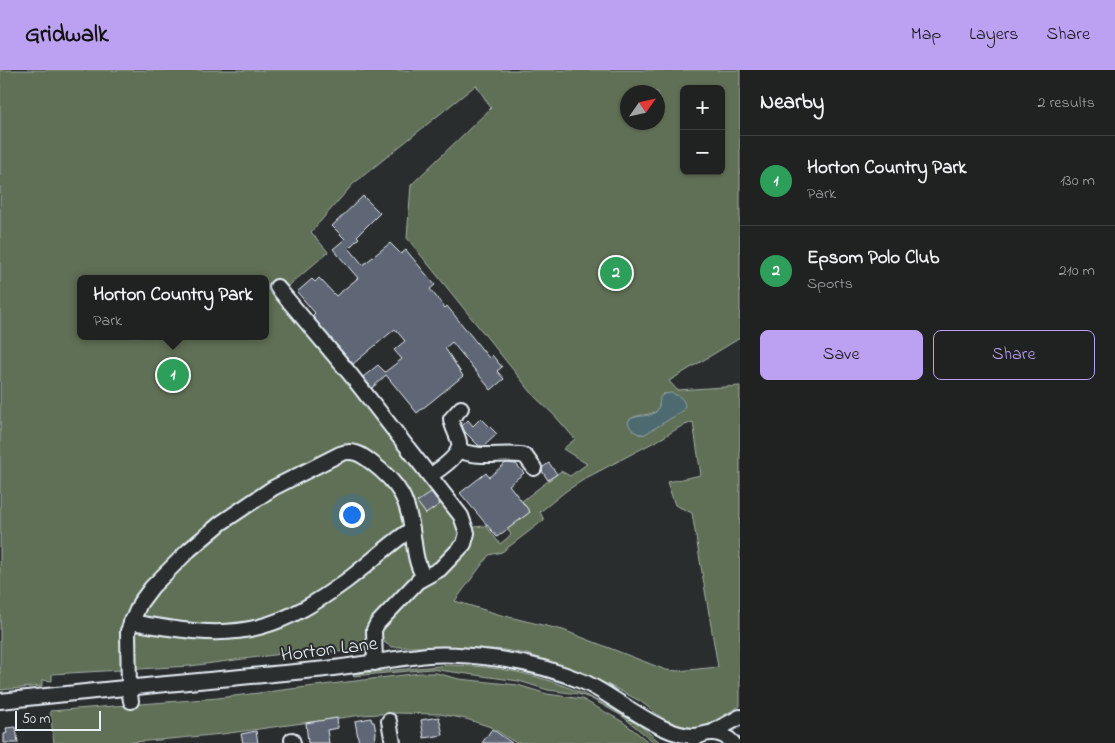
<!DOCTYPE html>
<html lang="en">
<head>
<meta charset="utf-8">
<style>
	:root { --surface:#202222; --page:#282a2a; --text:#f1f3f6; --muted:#a2a4a5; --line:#3d3f40; --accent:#bca0f2 }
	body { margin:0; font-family:"Indie Flower",sans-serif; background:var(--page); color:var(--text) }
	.controls { position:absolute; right:15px; top:15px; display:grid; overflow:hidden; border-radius:8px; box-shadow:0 1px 4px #0004 }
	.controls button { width:45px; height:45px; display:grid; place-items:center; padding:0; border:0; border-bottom:1px solid var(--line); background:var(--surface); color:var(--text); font:25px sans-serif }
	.compass { position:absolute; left:620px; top:15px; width:45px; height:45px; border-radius:50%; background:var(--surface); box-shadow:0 1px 4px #0004; rotate:56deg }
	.scale { position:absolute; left:15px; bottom:12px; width:86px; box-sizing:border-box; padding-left:5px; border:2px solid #e8f1f8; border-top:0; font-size:14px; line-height:18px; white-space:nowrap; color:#e8f1f8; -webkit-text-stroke:4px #2a2d2e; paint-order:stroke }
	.you { position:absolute; left:351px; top:444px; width:18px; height:18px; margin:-12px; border:4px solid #fff; border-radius:50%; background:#1a73e8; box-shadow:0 0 0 8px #1a73e833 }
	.badge { display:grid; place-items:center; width:32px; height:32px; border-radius:50%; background:var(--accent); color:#fff; font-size:16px; font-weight:700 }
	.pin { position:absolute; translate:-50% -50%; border:2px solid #fff; box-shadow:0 1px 5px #0006 }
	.popup { position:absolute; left:77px; top:205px; width:192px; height:65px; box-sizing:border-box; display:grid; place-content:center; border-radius:8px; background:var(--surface); filter:drop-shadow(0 1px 4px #0005); font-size:16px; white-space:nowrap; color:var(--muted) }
	.popup b { font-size:19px; color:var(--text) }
	.popup::after { content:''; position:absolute; left:50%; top:100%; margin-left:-10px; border:10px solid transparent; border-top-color:var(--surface) }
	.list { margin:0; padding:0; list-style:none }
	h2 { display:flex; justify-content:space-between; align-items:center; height:65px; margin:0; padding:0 20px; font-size:21px }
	h2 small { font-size:16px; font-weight:400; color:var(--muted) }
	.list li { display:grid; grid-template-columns:32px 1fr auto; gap:15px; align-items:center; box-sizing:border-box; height:90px; padding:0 20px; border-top:1px solid var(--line) }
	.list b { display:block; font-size:19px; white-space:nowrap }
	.list p { margin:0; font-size:16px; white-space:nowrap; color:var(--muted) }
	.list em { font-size:16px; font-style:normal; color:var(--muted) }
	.actions { display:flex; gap:10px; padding:15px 20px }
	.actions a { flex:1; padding:11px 0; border:1px solid var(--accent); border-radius:8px; text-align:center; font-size:18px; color:var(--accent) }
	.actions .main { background:var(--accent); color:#111 }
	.map { position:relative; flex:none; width:740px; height:673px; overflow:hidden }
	header { display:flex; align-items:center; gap:30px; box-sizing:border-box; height:70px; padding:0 25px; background:var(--accent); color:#111 }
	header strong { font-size:24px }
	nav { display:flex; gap:28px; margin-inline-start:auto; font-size:18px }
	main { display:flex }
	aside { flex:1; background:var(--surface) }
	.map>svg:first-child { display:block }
	.green { fill:#616f57; stroke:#a4b0a8; fill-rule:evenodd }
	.water { fill:#4d6b70; stroke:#8ba1a6 }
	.building { fill:#5f6674; stroke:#e8f1f8 }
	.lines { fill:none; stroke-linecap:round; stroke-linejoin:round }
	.minor-casing { stroke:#e8f1f8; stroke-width:18 }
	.minor { stroke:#2a2d2e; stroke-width:14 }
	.labels { text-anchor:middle; stroke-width:4; stroke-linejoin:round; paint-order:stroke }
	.street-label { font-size:20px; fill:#e8f1f8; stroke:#2a2d2e }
</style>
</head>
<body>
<header>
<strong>Gridwalk</strong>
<nav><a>Map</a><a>Layers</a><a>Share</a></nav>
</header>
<main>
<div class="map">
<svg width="740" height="673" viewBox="0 0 740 673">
	<rect width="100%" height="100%" fill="#2a2d2e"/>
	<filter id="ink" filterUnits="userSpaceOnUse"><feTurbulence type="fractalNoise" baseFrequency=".02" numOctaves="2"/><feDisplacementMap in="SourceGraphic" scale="10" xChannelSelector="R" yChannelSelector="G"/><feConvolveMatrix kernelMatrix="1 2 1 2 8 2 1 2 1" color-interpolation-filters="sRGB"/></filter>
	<g filter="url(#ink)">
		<!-- green -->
		<g class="green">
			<path d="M0 0H740V268L669 311 677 320 740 316V636L705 656 689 660 670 654 640 631 607 614 552 592 527 584 505 580 461 577H392L385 573 381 565 365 581 289 583 190 596 52 604V611L42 610V616L0 620ZM476 15 491 38 411 115 407 168 535 327 555 346 575 369 563 379 587 394 570 406 561 401 522 431 530 442 508 459 511 465 500 474 486 456 472 457 284 220 328 182 311 162 353 114ZM684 19H721V101H684ZM628 22H658V52H628ZM80 209H266V266H80ZM663 324H673L682 329 645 364H639L630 357 629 350C637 343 649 347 658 340L662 325ZM693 352 701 405 667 412 675 435 692 443 718 597 678 601 666 600 563 560 501 545 455 531 489 485 502 482 544 450 540 442 566 421 588 407 662 368 680 357Z"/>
			<path d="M449 595C520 596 576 614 635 653L636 652 661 673H655L622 646 590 628 578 624 548 620 519 611 431 599 353 606V604Z"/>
			<path d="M420 603H436L459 609 518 615 547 624 582 629 623 652 650 673H516L491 657 466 649 440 644 395 643 362 645 222 664 159 670 121 673H54L50 641 218 628Z"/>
		</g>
		<!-- water -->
		<path class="water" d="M671 323C678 325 684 328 685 336L683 341 645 364C637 365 630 360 628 352L630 349C647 342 659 352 660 327L664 324Z"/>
		<!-- building -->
		<g class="building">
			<path d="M363 126 380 143 357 166 359 168 349 178 363 195 390 173 401 184 406 180 435 215 430 219 445 238 447 236 489 288 492 285 502 297 497 301 504 309 491 320 452 272 445 278 463 306 417 343 386 305 372 318 363 307 378 295 385 302 402 289 394 280 405 271 395 259 353 294 312 246 315 243 297 222 312 209 315 212 319 208 336 226 358 208 333 179 345 169 332 156Z"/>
			<path d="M481 348 497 364 484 376H479L465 362 462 356 468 350 473 356Z"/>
			<path d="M506 393 516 394 524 403 509 415 530 442 497 467 460 423 486 403 489 407Z"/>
			<path d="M549 393 557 404 548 410 542 401 543 397Z"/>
			<path d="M431 422 440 434 426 444 417 432Z"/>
			<path d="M439 647 443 665 424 668 421 650Z"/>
			<path d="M337 648 338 658 327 660 329 673H308L306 653Z"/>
			<path d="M371 648 372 652H374L376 662 375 673H359L355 651Z"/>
			<path d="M16 657 18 673H4V664L7 663 6 658Z"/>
			<path d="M492 659 512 673H482Z"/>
			<path d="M256 661 258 673H243L241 664Z"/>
		</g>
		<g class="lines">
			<!-- minor casing -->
			<g class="minor-casing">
				<g id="minor">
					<path d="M277 217 350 304 461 446 467 463 464 474 440 499 418 511 377 554 374 560 375 593"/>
					<path d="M458 380C479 389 499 383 521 385L526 387 534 398"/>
					<path d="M430 406C439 399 462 386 459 372 457 364 452 357 451 349L461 338"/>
					<path d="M131 552C172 559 218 568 259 557 291 549 320 530 346 511 369 494 389 474 412 459"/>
					<path d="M0 631C105 619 211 610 316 600 354 596 391 589 428 585 452 583 477 586 500 589 528 593 558 601 584 612 615 625 667 673 701 665"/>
					<path d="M131 631 129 618 128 561 140 533 152 517 189 480 221 453 273 418 340 384C352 379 361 384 371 392 401 415 408 430 413 466 415 481 416 494 424 507"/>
					<path d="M389 651 393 673"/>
					<path d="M711 663 740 647"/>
					<path d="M694 669C707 660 722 661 733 673"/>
					<path d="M292 670 293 673"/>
				</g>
			</g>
			<!-- minor -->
			<use href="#minor" class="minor"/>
		</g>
	</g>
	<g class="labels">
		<!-- street labels -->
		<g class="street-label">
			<text transform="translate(329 578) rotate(-7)" y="7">Horton Lane</text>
		</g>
	</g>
</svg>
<div class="controls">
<button>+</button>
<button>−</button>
</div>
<svg class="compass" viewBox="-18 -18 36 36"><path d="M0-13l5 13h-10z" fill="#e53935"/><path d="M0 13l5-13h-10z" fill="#a2a4a5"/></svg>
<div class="scale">50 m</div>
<div class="you"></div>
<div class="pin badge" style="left:173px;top:305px;background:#2e9e5b">1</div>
<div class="popup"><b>Horton Country Park</b>Park</div>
<div class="pin badge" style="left:616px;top:203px;background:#2e9e5b">2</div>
</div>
<aside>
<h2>Nearby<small>2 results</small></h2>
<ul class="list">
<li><span class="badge" style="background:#2e9e5b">1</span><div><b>Horton Country Park</b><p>Park</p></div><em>130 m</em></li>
<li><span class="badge" style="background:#2e9e5b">2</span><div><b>Epsom Polo Club</b><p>Sports</p></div><em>210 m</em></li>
</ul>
<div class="actions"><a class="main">Save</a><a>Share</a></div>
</aside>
</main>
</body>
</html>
